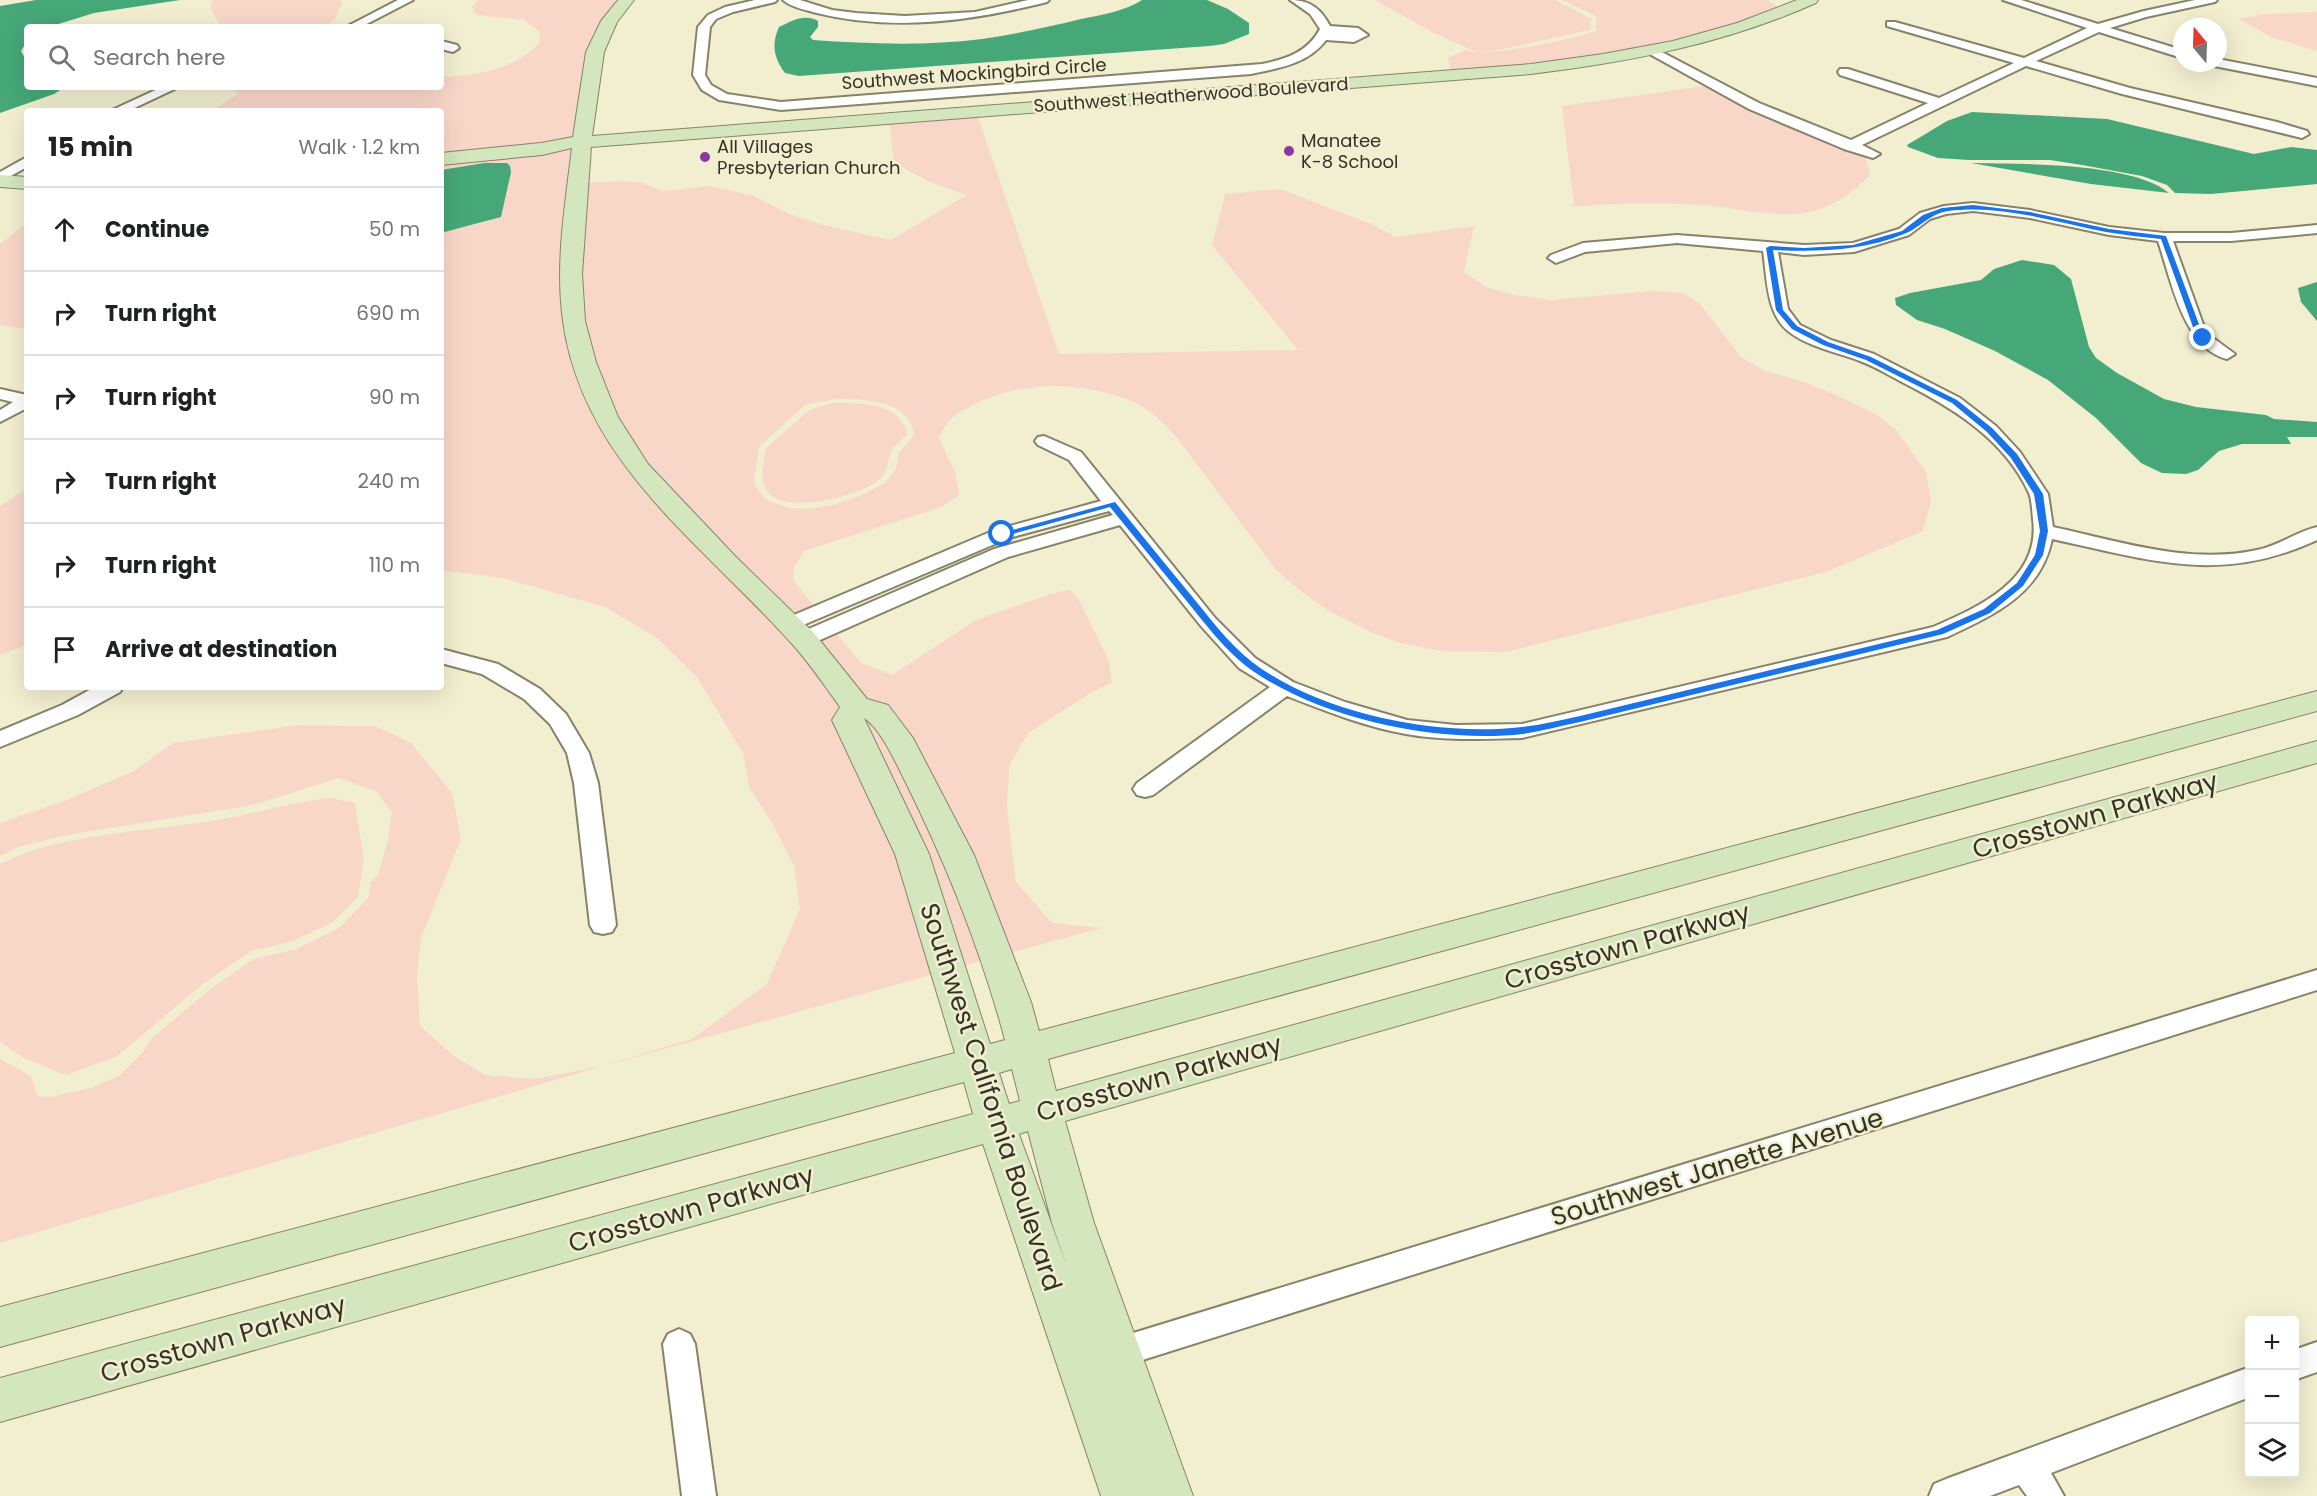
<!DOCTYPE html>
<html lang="en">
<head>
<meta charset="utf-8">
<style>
	:root { --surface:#fff; --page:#f6f6f6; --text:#202124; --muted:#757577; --line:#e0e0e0 }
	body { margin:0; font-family:Poppins,sans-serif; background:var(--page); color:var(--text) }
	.controls { position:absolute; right:18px; bottom:18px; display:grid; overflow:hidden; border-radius:6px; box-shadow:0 6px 24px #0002 }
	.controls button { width:54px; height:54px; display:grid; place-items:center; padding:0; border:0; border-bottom:2px solid var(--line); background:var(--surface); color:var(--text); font:30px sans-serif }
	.compass { position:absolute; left:2173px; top:18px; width:54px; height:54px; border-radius:50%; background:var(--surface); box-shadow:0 6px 24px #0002; rotate:341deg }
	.stop { position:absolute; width:18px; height:18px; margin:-14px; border:4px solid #1a73e8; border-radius:50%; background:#fff }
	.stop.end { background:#1a73e8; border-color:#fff; box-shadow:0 2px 6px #0008 }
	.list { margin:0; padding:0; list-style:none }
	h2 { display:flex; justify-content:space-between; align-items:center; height:78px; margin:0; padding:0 24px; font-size:26px }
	h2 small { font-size:20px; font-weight:400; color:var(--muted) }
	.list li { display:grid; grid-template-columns:39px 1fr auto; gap:18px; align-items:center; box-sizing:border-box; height:84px; padding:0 24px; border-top:2px solid var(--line) }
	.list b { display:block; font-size:22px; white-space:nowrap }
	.list em { font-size:20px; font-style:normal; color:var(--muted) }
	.icon { flex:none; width:33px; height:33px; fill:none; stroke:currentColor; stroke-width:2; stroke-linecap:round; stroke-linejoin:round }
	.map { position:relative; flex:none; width:2317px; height:1496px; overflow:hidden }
	.search { position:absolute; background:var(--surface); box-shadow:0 6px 24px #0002; left:24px; top:24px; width:420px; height:66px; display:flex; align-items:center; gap:15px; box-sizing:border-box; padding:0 21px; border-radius:6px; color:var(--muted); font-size:22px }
	.panel { position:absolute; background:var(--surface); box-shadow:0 6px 24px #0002; left:24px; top:108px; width:420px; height:582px; border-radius:6px }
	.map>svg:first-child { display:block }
	.green { fill:#f8d7c8; fill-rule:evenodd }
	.water { fill:#46a879 }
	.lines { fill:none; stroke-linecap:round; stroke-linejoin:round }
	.street-casing { stroke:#878368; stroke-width:4 }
	.secondary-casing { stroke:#878368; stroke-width:2 }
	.street { fill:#fff; fill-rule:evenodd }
	.secondary { fill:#d4e6bd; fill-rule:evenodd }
	.route { fill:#1a73e8 }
	.poi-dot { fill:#8b36a4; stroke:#f2eed0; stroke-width:2 }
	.labels { text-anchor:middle; stroke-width:5; stroke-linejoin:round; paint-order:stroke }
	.far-street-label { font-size:18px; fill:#343327; stroke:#f2eed0 }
	.far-poi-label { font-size:18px; fill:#343327; stroke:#f2eed0; text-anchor:start }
	.near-street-label { font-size:26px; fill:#343327; stroke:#f2eed0 }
</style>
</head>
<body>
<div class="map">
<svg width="2317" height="1496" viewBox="0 0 2317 1496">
	<rect width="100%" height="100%" fill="#f2eed0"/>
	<!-- green -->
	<g class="green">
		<path d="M214 0H341L342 3 335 19 324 27H221L211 9V2Z"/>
		<path d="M478 0H621L596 31 577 140 441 152V111H211L238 94 228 87H441V77C474 76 518 69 540 42L539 31 524 20 476 15 472 7Z"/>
		<path d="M1375 0H1556L1591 19 1590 30 1498 50 1476 52 1434 33Z"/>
		<path d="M1562 0H1767L1781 9 1728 29 1584 61 1451 73 1448 58 1466 50C1486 58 1574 39 1596 31V19L1598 17Z"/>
		<path d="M2317 12V51L2271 37 2239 19 2264 14Z"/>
		<path d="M1705 86 1772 121 1866 158 1870 175C1853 193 1830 209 1804 213 1771 217 1736 208 1703 205 1659 202 1614 203 1570 207L1574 205 1562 106Z"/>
		<path d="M977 114 1059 354 1298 350 1212 245 1225 194 1280 189 1371 224 1396 237 1474 226 1464 272 1486 287 1514 295 1551 300 1651 291 1684 293 1699 303 1741 357 1765 371 1804 382 1836 395 1876 414 1897 431 1926 472 1931 501 1923 531 1826 572 1506 652 1442 651 1400 643 1373 633 1329 611 1306 595 1277 571 1177 438C1161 419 1143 403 1118 396 1069 381 1015 382 970 407 964 410 956 413 951 419 945 424 943 431 939 438L955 472 959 495 941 507 804 551 794 568 793 580 814 606 792 615 645 466 613 415 591 361 578 273 584 183 620 181 640 182 663 191 710 186 754 196 792 215 823 225 891 240 967 195 930 182 894 163 889 121ZM835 399C861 399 911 399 914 435L899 453 896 469 885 483 862 495 833 505 808 509 789 508 766 500 756 487 754 479 759 447 805 405Z"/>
		<path d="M576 145 567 219 598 418 796 643 845 707 902 856 938 973 599 1067 0 1243V1059L31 1076 37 1096 50 1097 91 1088 119 1076 144 1051 151 1039 210 989 254 959 296 949 339 928 368 898 371 882 378 875 388 840 392 812 376 791 338 778 253 805 67 835 21 846 0 856V823L67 800 134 771 173 743 298 725 375 726 411 743 452 793 461 839 421 938 417 973 420 1026 454 1056 485 1075 533 1079 599 1067 692 1039 767 984 800 909 794 866 771 821 749 787 743 753 697 677 657 638 605 607 503 578 441 570V233L486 222 484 163 441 170V157Z"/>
		<path d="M27 223V329L0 325V244Z"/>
		<path d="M834 403C854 403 887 402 901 420 904 423 905 429 907 433 903 440 896 444 892 450 886 460 891 472 876 482 852 499 756 524 763 470 764 464 763 453 767 448 773 441 781 435 788 429 808 411 806 409 834 403Z"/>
		<path d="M27 488V645L0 655V506Z"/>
		<path d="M1070 590 1079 600 1109 661 1112 683 1092 692 1028 733 1009 766 1007 808 1016 882 1052 923 1101 928 1006 954 863 700 817 641 835 632 861 663 892 675 976 620 1051 594Z"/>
		<path d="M861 715 870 718 892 749 920 802 985 960 960 967Z"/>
		<path d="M331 798 355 803 364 859 358 897 333 922 293 941 251 951 203 984 116 1057 66 1075 24 1058 0 1042V864C64 831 157 832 228 818 263 812 296 801 331 798Z"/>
	</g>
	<!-- water -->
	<g class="water">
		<path d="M36 0H180L94 13 49 27H27V41L21 51 27 62V87H65L54 94 0 113V6Z"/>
		<path d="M1142 0H1207L1228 9 1249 23V34L1224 44 1209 46 799 76 785 73C774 58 771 45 779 27 791 21 805 13 818 21V27L810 37 813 40C869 44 926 46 982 39 1016 34 1048 27 1081 19 1100 15 1126 11 1142 0Z"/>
		<path d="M1972 112 2107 119 2254 154 2291 147 2317 150V184L2211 194 2175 193 2167 185 2142 176 2082 165 2050 160H1969L1938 158 1908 147 1907 145 1947 121Z"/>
		<path d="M484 163H507L510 166 511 172 501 217 441 233V170Z"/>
		<path d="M1971 163C2019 164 2133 162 2169 193L2091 184Z"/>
		<path d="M2022 260 2054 265 2071 279 2089 347 2096 358 2117 373 2164 399 2196 407 2266 415 2274 419 2317 422V437H2287L2291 444H2242L2219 451 2198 470 2186 474 2162 473 2141 463 2096 418 2048 380 1995 351 1945 329 1917 320 1896 305 1895 298 1910 293 1981 280 1994 269Z"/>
		<path d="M2317 282V321L2301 302 2298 288Z"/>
	</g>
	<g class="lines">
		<!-- street casing -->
		<g class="street-casing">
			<g id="street">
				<path d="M398 0H413L361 27H346Z"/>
				<path d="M755 0H777L775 2 733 12 716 19 710 27 705 75 711 85 727 94 781 102 1262 64C1286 59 1308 52 1320 29L1310 14 1290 0C1310 0 1321 9 1330 26L1358 28 1368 35 1354 42 1326 40C1308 64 1279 68 1251 74L781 110 719 100 702 90 693 75 698 27 708 15 725 7Z"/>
				<path d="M783 0H800L832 10 856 13 905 16 975 12 1028 0H1049L1047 2C972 21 894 32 817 13 807 10 792 8 783 0Z"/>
				<path d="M2003 0H2021L2098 24 2144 11 2195 0H2217L2215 2 2146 17 2110 28 2182 50V58L2099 32 2036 61 2130 88 2277 122 2307 131 2309 134 2302 138 2122 94 2026 66 1862 145 1880 154 1873 158 1844 149 1749 109 1646 52 1648 49H1656L1759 103 1851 140 1928 103 1840 75 1838 72 1840 69H1848L1939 98 2014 63 1887 26V22H1895L2024 58 2087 28Z"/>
				<path d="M441 41 457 45 459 48 453 52 441 49Z"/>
				<path d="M2218 59 2317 78V86L2214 66 2212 63H2218Z"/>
				<path d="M162 87H179L128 111H110Z"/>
				<path d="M27 157V167L0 182V172Z"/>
				<path d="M1973 203 2030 210 2109 227 2164 233H2231L2317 225V233L2231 241H2173L2204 327 2209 335 2235 354 2227 359C2183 348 2171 279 2158 241L2109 235 2030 218 1973 211 1946 214 1930 219 1909 235 1854 252 1804 255 1778 252 1788 309 1800 325 1831 340 1874 354 1960 398 1996 426 2020 452 2048 494 2053 527C2118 541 2190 565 2257 550 2278 546 2296 532 2317 527V540C2220 585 2150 560 2052 539 2041 594 1994 615 1947 637L1522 738C1484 739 1444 741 1406 734 1366 727 1325 711 1287 696L1153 795 1145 797 1137 795 1133 789 1137 783 1270 687 1239 668 1201 626 1120 525 1008 557 811 644 804 645 797 644 794 639 797 634 994 549 1113 515 1109 511 1009 538 796 628 789 630 782 628 779 624 782 620 995 530 1101 501 1069 460 1038 445 1035 441 1038 437 1044 436 1081 452 1215 618 1255 658 1293 682 1345 702 1407 720 1456 725 1522 724 1933 627C1979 607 2041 580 2033 519 2032 511 2032 500 2029 493 2004 438 1951 407 1900 381 1887 374 1874 366 1860 361 1839 353 1806 346 1788 331 1766 313 1767 277 1763 251L1677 243 1585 252 1556 263 1548 258 1551 255 1583 243 1677 235 1804 245 1853 243 1899 229 1920 213 1944 206Z"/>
				<path d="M0 389 27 395V408L0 422V410L13 402 0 399Z"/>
				<path d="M441 649 498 664 540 689 566 714 589 753 598 783 616 925 612 932 603 934 594 932 590 925 574 783 567 753 550 724 524 699 482 674 441 663Z"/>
				<path d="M95 687H123L120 692 78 715 0 747V731L62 705Z"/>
				<path d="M2317 970V990L1117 1368 1106 1363 1101 1353 1106 1343 1117 1338Z"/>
				<path d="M679 1329 690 1334 695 1344 716 1496H682L663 1344 668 1334Z"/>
				<path d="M2317 1342V1372L2294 1380V1350Z"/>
				<path d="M2250 1367V1397L2051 1473 2064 1496H2027L2019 1485 1990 1496H1929L1934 1484 1946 1479Z"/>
			</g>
		</g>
		<!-- secondary casing -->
		<g class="secondary-casing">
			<g id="secondary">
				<path d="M618 0H634L617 22 604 52 592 136 1531 64 1603 54 1673 41 1737 23 1797 0H1818L1816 3C1724 44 1630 62 1531 74L591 147 582 274 585 321 596 362 618 417 648 464 736 557 814 633 867 699 888 705 913 738 974 855 1031 1002 1039 1031 2317 691V711L1048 1059 1056 1091 2317 741V763L1065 1121 1094 1223 1193 1496H1101L983 1144 0 1422V1378L973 1114 964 1082 0 1347V1307L955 1053 895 854 832 720 840 707C825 686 810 664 793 645 705 546 582 463 563 321 555 264 565 205 572 148L542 155 441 165V153L541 143 573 137 586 52 601 21ZM864 718C880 728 895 761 904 779 945 861 981 950 1005 1040L990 1044 929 854ZM1012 1069 1020 1101 1009 1104 999 1073ZM1028 1131 1052 1223 1067 1267 1019 1134Z"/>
				<path d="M0 175 27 177V189L0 187Z"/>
			</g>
		</g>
		<!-- street -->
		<use href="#street" class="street"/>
		<!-- secondary -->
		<use href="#secondary" class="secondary"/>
	</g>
	<!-- route -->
	<path class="route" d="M1973 205 2030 212 2109 229 2166 236 2200 327 2207 338 2201 339 2193 327 2161 239C2143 237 2124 235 2106 232 2055 222 2001 204 1948 211 1929 214 1920 228 1904 234 1863 251 1817 252 1773 250L1783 310 1797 326 1828 342 1871 357 1957 400 1992 428 2017 454 2043 494 2048 531 2043 555 2023 586 1990 613 1943 634 1580 722C1561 726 1542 731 1523 734 1437 744 1315 718 1246 666 1223 648 1203 621 1185 599 1160 568 1135 538 1110 507L1002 537 998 534 1115 502C1140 533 1165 564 1190 594 1209 617 1229 644 1252 662 1321 714 1437 737 1522 727 1542 725 1561 720 1580 716L1937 630 1984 609 2017 583 2035 555 2040 531 2034 494 2011 458 1987 432 1952 403 1866 360 1823 345 1792 329 1776 310 1766 248 1770 246 1804 248 1853 245 1902 231 1923 215 1942 208Z"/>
	<!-- markers -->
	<g class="poi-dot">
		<circle cx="1289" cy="151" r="6"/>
		<circle cx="705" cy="157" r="6"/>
	</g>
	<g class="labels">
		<!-- far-street labels -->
		<g class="far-street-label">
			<text transform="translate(974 74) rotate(-4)" y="6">Southwest Mockingbird Circle</text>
			<text transform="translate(1191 95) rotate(-4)" y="6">Southwest Heatherwood Boulevard</text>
		</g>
		<!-- far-poi labels -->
		<g class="far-poi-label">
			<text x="1301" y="147">Manatee<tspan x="1301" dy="21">K-8 School</tspan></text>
			<text x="717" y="153">All Villages<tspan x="717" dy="21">Presbyterian Church</tspan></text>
		</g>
		<!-- near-street labels -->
		<g class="near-street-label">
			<text transform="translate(2095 815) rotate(-16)" y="9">Crosstown Parkway</text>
			<text transform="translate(1627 946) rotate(-16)" y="9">Crosstown Parkway</text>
			<text transform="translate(1159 1078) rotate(-16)" y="9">Crosstown Parkway</text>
			<text transform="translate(991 1097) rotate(72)" y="9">Southwest California Boulevard</text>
			<text transform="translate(1717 1167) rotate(-17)" y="9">Southwest Janette Avenue</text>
			<text transform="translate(691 1209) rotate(-16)" y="9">Crosstown Parkway</text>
			<text transform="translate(223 1339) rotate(-16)" y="9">Crosstown Parkway</text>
		</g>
	</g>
</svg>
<div class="controls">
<button>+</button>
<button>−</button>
<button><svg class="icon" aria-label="layers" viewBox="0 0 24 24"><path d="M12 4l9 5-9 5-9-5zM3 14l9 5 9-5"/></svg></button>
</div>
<svg class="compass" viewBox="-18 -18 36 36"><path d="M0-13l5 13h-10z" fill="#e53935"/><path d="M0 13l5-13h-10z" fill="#757577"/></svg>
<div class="stop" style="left:1002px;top:534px"></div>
<div class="stop end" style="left:2203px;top:338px"></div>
<div class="search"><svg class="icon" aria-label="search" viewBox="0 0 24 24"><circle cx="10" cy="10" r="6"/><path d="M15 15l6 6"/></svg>Search here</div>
<section class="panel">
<h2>15 min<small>Walk · 1.2 km</small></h2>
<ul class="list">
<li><svg class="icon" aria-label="ahead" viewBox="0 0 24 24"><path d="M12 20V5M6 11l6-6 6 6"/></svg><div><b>Continue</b></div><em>50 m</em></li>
<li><svg class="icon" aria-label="right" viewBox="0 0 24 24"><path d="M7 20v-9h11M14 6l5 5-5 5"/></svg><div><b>Turn right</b></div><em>690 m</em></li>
<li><svg class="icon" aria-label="right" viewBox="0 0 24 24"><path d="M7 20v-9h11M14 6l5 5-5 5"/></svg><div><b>Turn right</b></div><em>90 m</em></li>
<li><svg class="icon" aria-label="right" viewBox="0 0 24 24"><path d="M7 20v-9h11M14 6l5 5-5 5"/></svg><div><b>Turn right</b></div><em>240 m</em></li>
<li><svg class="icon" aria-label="right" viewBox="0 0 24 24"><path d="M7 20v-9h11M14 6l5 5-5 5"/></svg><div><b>Turn right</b></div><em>110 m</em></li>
<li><svg class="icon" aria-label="arrive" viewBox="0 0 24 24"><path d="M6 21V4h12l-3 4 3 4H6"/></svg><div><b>Arrive at destination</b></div></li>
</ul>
</section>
</div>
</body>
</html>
